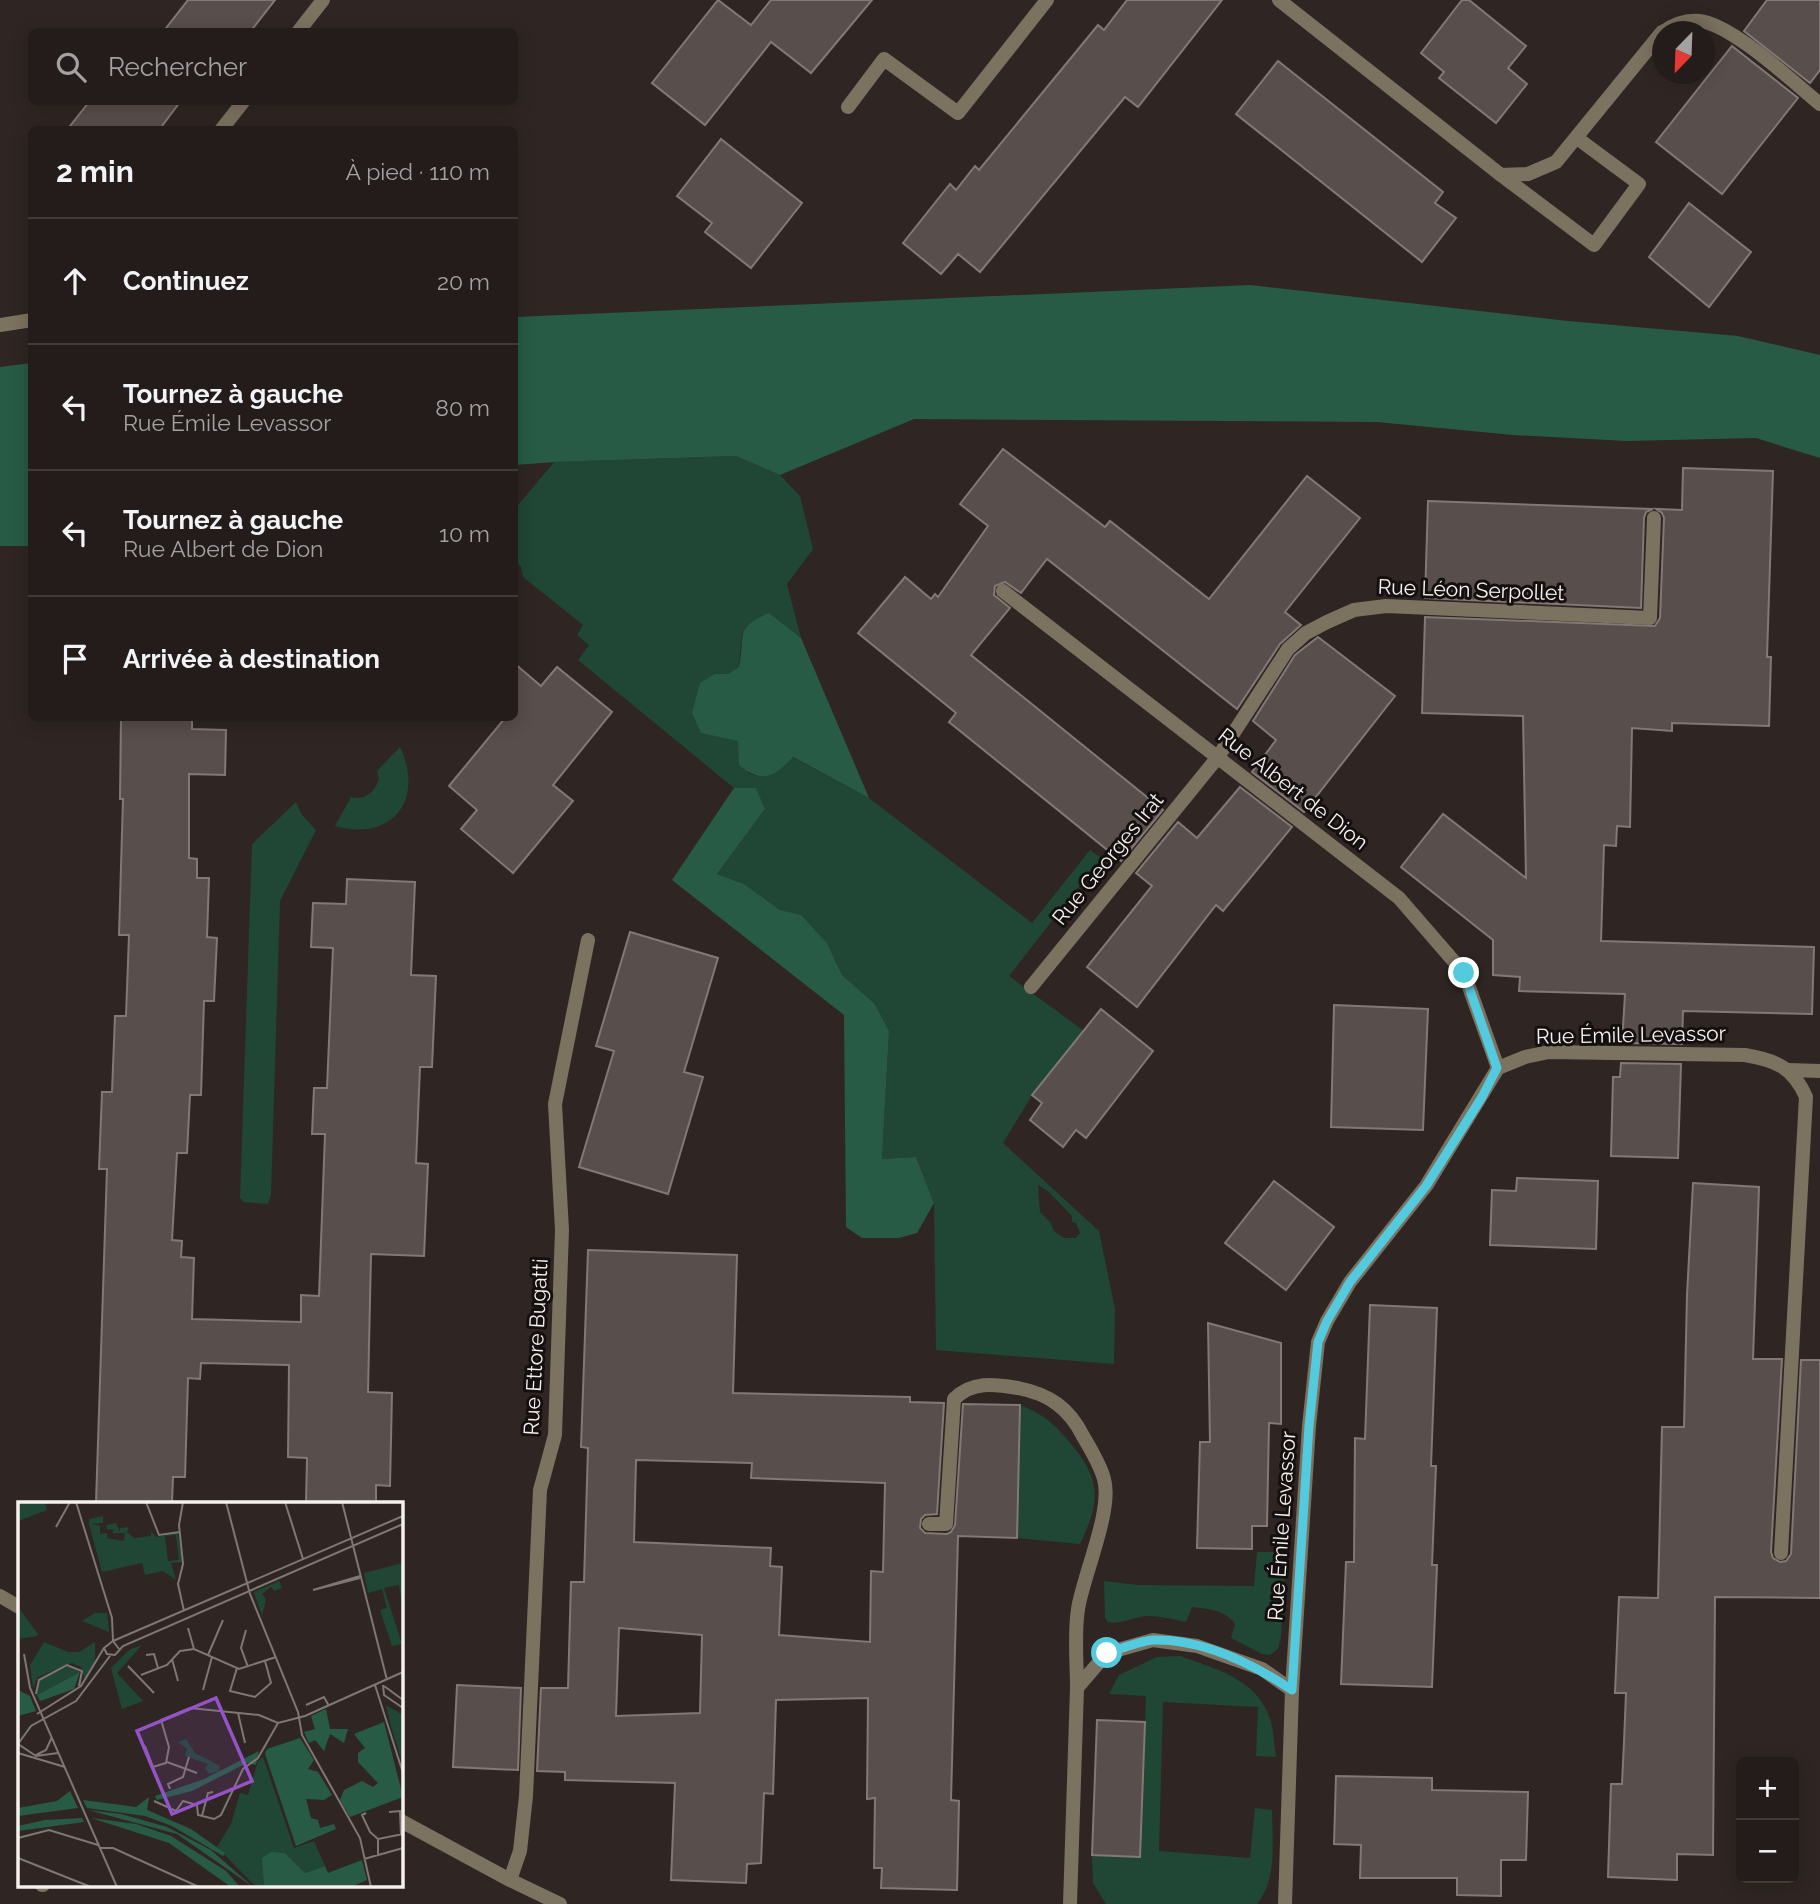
<!DOCTYPE html>
<html lang="fr">
<head>
<meta charset="utf-8">
<style>
	:root { --surface:#231c1a; --page:#2f2927; --text:#f1f3f6; --muted:#a3a1a2; --line:#403a39 }
	body { margin:0; font-family:Raleway,sans-serif; background:var(--page); color:var(--text) }
	.controls { position:absolute; right:21px; bottom:21px; display:grid; overflow:hidden; border-radius:10px; box-shadow:0 4px 18px #0003 }
	.controls button { width:63px; height:63px; display:grid; place-items:center; padding:0; border:0; border-bottom:2px solid var(--line); background:var(--surface); color:var(--text); font:35px sans-serif }
	.compass { position:absolute; left:1652px; top:21px; width:63px; height:63px; border-radius:50%; background:var(--surface); box-shadow:0 4px 18px #0003; rotate:203deg }
	.stop { position:absolute; width:21px; height:21px; margin:-16px; border:5px solid #54cade; border-radius:50%; background:#fff }
	.stop.end { background:#54cade; border-color:#fff; box-shadow:0 2px 7px #0008 }
	.list { margin:0; padding:0; list-style:none }
	h2 { display:flex; justify-content:space-between; align-items:center; height:91px; margin:0; padding:0 28px; font-size:30px }
	h2 small { font-size:23px; font-weight:400; color:var(--muted) }
	.list li { display:grid; grid-template-columns:46px 1fr auto; gap:21px; align-items:center; box-sizing:border-box; height:126px; padding:0 28px; border-top:2px solid var(--line) }
	.list b { display:block; font-size:26px; white-space:nowrap }
	.list p { margin:0; font-size:23px; white-space:nowrap; color:var(--muted) }
	.list em { font-size:23px; font-style:normal; color:var(--muted) }
	.icon { flex:none; width:38px; height:38px; fill:none; stroke:currentColor; stroke-width:2; stroke-linecap:round; stroke-linejoin:round }
	.map { position:relative; flex:none; width:1820px; height:1904px; overflow:hidden }
	.search { position:absolute; background:var(--surface); box-shadow:0 4px 18px #0003; left:28px; top:28px; width:490px; height:77px; display:flex; align-items:center; gap:18px; box-sizing:border-box; padding:0 24px; border-radius:10px; color:var(--muted); font-size:26px }
	.panel { position:absolute; background:var(--surface); box-shadow:0 4px 18px #0003; left:28px; top:126px; width:490px; height:595px; border-radius:10px }
	.map>svg:first-child { display:block }
	.green { fill:#204636; fill-rule:evenodd }
	.forest { fill:#275b46 }
	.building { fill:#584e4b; stroke:#837875; stroke-width:2; fill-rule:evenodd }
	.lines { fill:none; stroke-linecap:round; stroke-linejoin:round }
	.lane { stroke:#7c7260; stroke-width:14 }
	.street { stroke:#7c7260; stroke-width:14 }
	.route { stroke:#54cade; stroke-width:9 }
	.labels { text-anchor:middle; stroke-width:6; stroke-linejoin:round; paint-order:stroke }
	.street-label { font-size:21px; fill:#f6f0ee; stroke:#14100f }
	.inset-road { fill:none; stroke:#7f7774; stroke-width:2 }
	.view { fill:#9453c8; fill-opacity:0.15; stroke:#9453c8; stroke-width:3.5 }
	.inset-edge { fill:none; stroke:#f6f0ee; stroke-width:3.5 }
</style>
</head>
<body>
<div class="map">
<svg width="1820" height="1904" viewBox="0 0 1820 1904">
	<rect width="100%" height="100%" fill="#2f2623"/>
	<!-- green -->
	<g class="green">
		<path d="M736 456 780 475 800 496 813 549 787 584 801 638 769 613 742 634 739 667 728 674H715L701 732 738 741 748 773C767 781 780 771 792 757L869 798 1032 923 1090 850 1101 858 1009 976 1084 1031 1032 1095 1003 1143 1099 1231 1115 1309 1114 1364 936 1350 934 1203 916 1157 882 1159 889 1031 875 1004 842 975 827 943 801 916 780 910 744 884 717 874 765 809 756 789 734 788 578 660 589 645 577 635 583 625 523 577 521 567 515 560 514 510 554 462ZM1038 1185 1049 1192 1072 1216V1222L1076 1223 1080 1233 1076 1238H1064L1054 1231 1050 1222 1040 1212Z"/>
		<path d="M400 747C425 800 392 842 335 826L351 797C365 801 375 792 379 779L377 771Z"/>
		<path d="M296 802 302 815 316 830 280 901 271 1195 268 1204 244 1202 240 1198 252 844Z"/>
		<path d="M1020 1405C1045 1415 1054 1424 1071 1444 1102 1481 1100 1502 1080 1544L1017 1538Z"/>
		<path d="M1257 1552H1286L1281 1637 1278 1649 1270 1655 1262 1654 1231 1638 1235 1624C1226 1610 1208 1609 1192 1607L1186 1622C1172 1619 1160 1616 1146 1616 1133 1617 1120 1625 1108 1622L1105 1618 1104 1581 1138 1585 1254 1586Z"/>
		<path d="M1180 1656C1216 1669 1257 1679 1270 1719 1274 1731 1274 1745 1276 1757L1256 1756 1258 1707 1163 1702 1159 1851 1250 1858 1255 1808 1272 1810C1272 1841 1278 1878 1257 1904H1106L1093 1883 1092 1855 1140 1856 1146 1696 1109 1694 1119 1675 1157 1657Z"/>
	</g>
	<!-- forest -->
	<g class="forest">
		<path d="M1250 285 1568 321 1738 336 1820 355V458L1756 438 1627 441 1513 435 1377 422 914 419 780 475 736 456 554 462 515 465V317Z"/>
		<path d="M31 363V546H0V367Z"/>
		<path d="M769 613 801 638 869 798 793 757C774 777 762 784 739 765L738 741 701 733 692 713 700 683 715 674H728L739 667C746 636 733 628 769 613Z"/>
		<path d="M734 788H756L765 809 717 874 744 884 780 910 801 915 827 943 842 975 875 1004 889 1031 882 1159 916 1157 934 1203 917 1233 899 1238H862L846 1227 844 1015 672 880Z"/>
	</g>
	<!-- building -->
	<g class="building">
		<path d="M188 0H275L250 32H163Z"/>
		<path d="M718 0 751 25 771 0H872L811 73 771 42 705 125 652 83Z"/>
		<path d="M1127 0H1222L1138 107 1125 97 980 272 958 254 941 274 903 243 950 184 956 190 975 166 979 170 1098 25 1104 30Z"/>
		<path d="M1462 0H1469L1526 46 1508 68 1527 84 1496 123 1439 78 1444 72 1421 53Z"/>
		<path d="M1767 0H1820V70L1810 83 1744 31Z"/>
		<path d="M1732 46 1798 98 1722 194 1656 142Z"/>
		<path d="M1278 61 1443 192 1435 203 1456 218 1422 262 1236 114Z"/>
		<path d="M89 102H180L159 130H67Z"/>
		<path d="M721 139 802 203 751 268 705 232 712 223 677 196Z"/>
		<path d="M1689 203 1751 252 1709 307 1649 257Z"/>
		<path d="M1003 449 1105 527 1110 521 1209 599 1307 476 1360 518 1285 612 1301 625 1280 644 1237 709 1047 559 1021 593 1005 582 995 586 994 595 1010 608 971 655 1163 810 1121 861 949 722 956 713 858 633 905 577 931 599 935 594 938 597 988 526 960 504Z"/>
		<path d="M1683 468 1773 471 1767 657H1771L1769 726 1672 723V731L1632 728 1630 827 1617 826 1616 846 1604 845 1601 941 1814 947 1812 1014 1683 1011 1682 1044 1622 1043 1625 994 1519 991 1520 977 1493 975V940L1401 867 1443 814 1526 878 1523 716 1422 713 1425 617 1655 626 1660 618 1664 518 1662 513 1656 509 1682 510Z"/>
		<path d="M1428 501 1653 509 1646 512 1644 518 1641 608 1425 598Z"/>
		<path d="M1318 637 1395 696 1304 812 1252 772 1276 740 1253 721 1295 655Z"/>
		<path d="M514 663 541 686 557 667 612 712 553 785 573 801 513 873 461 829 477 810 449 786 505 718H514Z"/>
		<path d="M121 718H192V729L226 730 225 775 189 774V858L197 859V878H209L207 937 217 938 214 1001H204L201 1095H190L187 1153H177L172 1240 182 1241 181 1257 194 1258 192 1319 301 1322V1295L319 1296 325 1134H312L314 1088H327L333 948 311 947 313 903 346 904 347 879 415 882 411 975 436 976 432 1067H420L416 1163 428 1164 424 1256 371 1254 368 1392 392 1393 390 1486 376 1485V1503H306L307 1458 288 1457 289 1365 201 1363 200 1379 188 1378 185 1477H173L172 1503H96L107 1169H99L102 1092H112L115 1016H126L129 935H119L123 799H120Z"/>
		<path d="M1240 787 1292 827 1223 911 1216 905 1137 1007 1087 967 1152 886 1136 873 1178 822 1197 838Z"/>
		<path d="M630 932 718 958 684 1072 703 1077 668 1194 579 1167 614 1051 596 1046Z"/>
		<path d="M1334 1005 1428 1009 1423 1130 1331 1127Z"/>
		<path d="M1101 1009 1153 1051 1086 1138 1076 1130 1063 1147 1030 1120 1042 1103 1032 1095Z"/>
		<path d="M1621 1063 1681 1064 1678 1158 1611 1156 1613 1077H1620Z"/>
		<path d="M1517 1178 1598 1181 1596 1249 1490 1245 1492 1190 1516 1191Z"/>
		<path d="M1274 1181 1334 1227 1286 1290 1225 1243Z"/>
		<path d="M1693 1183 1759 1187 1753 1359H1782L1771 1552 1773 1558 1780 1562 1786 1561 1791 1554 1801 1360H1820V1598L1715 1597 1713 1855 1677 1854V1880L1608 1877 1611 1784H1622L1624 1742 1626 1693H1615L1619 1597 1658 1598 1662 1427H1684L1687 1295Z"/>
		<path d="M588 1250 737 1255 733 1393 910 1397V1402L944 1403 937 1514 925 1515 921 1519 920 1528 925 1533 947 1534 951 1532 955 1525 963 1404 1020 1405 1017 1538 958 1536 951 1800 959 1801 957 1890 881 1888 882 1868H874L875 1798 867 1799 868 1698 776 1700 773 1794 764 1793 761 1863 747 1864 746 1883 671 1880 675 1783 565 1780V1772L537 1771 541 1688H568L571 1582H584L588 1448 581 1447ZM636 1460 752 1463 751 1478 885 1483 883 1572 871 1571 870 1642 779 1635 782 1567 770 1566 771 1548 634 1542ZM619 1628 702 1635 700 1713 616 1716Z"/>
		<path d="M1370 1305 1437 1308 1431 1466H1436L1432 1565H1437L1432 1687 1341 1684 1346 1562H1354L1355 1438 1365 1439Z"/>
		<path d="M1208 1323 1281 1343V1424L1269 1423 1267 1526H1252V1549L1197 1548 1200 1442H1210Z"/>
		<path d="M457 1685 521 1688 518 1770 453 1767Z"/>
		<path d="M1097 1720 1145 1722 1140 1857 1092 1855Z"/>
		<path d="M1336 1776 1432 1778V1790L1528 1792 1526 1860H1501V1896L1457 1895V1878H1360L1361 1845 1334 1844Z"/>
	</g>
	<g class="lines">
		<!-- lane -->
		<g class="lane">
			<path d="M1788 1070 1820 1071"/>
			<path d="M929 1524H946L954 1399C972 1381 994 1384 1018 1388 1049 1394 1069 1408 1083 1436 1091 1450 1100 1464 1104 1479 1113 1510 1083 1576 1078 1609 1074 1634 1077 1663 1077 1688"/>
			<path d="M510 1880 520 1851 526 1796 540 1490 555 1435 562 1230 555 1104 588 940"/>
			<path d="M42 1885H43"/>
			<path d="M1070 1904 1077 1688 1107 1653 1153 1640 1197 1646 1262 1669 1292 1690"/>
		</g>
		<!-- street -->
		<g class="street">
			<path d="M1279 0 1501 175 1528 174 1556 162 1662 32"/>
			<path d="M298 32 323 0"/>
			<path d="M1663 32C1674 24 1686 20 1699 21 1732 24 1793 82 1820 104"/>
			<path d="M848 107 884 59 958 113 1047 0"/>
			<path d="M221 130 243 102"/>
			<path d="M1501 175 1594 245 1639 184 1577 138"/>
			<path d="M0 325 32 320"/>
			<path d="M1003 591 1399 898 1464 973 1498 1068"/>
			<path d="M1031 987 1218 757 1288 649 1306 633 1327 622 1354 610 1386 606 1650 618 1654 518"/>
			<path d="M0 1596 19 1607"/>
			<path d="M401 1821 510 1880 560 1904"/>
			<path d="M1285 1904 1292 1690 1309 1426 1318 1342 1327 1321 1350 1282 1426 1186 1498 1068 1525 1057 1549 1052 1745 1055C1775 1060 1793 1067 1806 1097L1781 1553"/>
		</g>
	</g>
	<g class="lines">
		<!-- route -->
		<path class="route" d="M1107 1653C1121 1649 1139 1641 1154 1640 1203 1639 1253 1664 1292 1690L1309 1426 1318 1342 1327 1321 1350 1282 1426 1186 1482 1097 1497 1068 1464 973"/>
	</g>
	<g class="labels">
		<!-- street labels -->
		<g class="street-label">
			<text transform="translate(1471 590) rotate(2)" y="7">Rue Léon Serpollet</text>
			<text transform="translate(1293 789) rotate(38)" y="7">Rue Albert de Dion</text>
			<text transform="translate(1108 859) rotate(-51)" y="7">Rue Georges Irat</text>
			<text transform="translate(1631 1035) rotate(-1)" y="7">Rue Émile Levassor</text>
			<text transform="translate(536 1347) rotate(-87)" y="7">Rue Ettore Bugatti</text>
			<text transform="translate(1282 1526) rotate(-86)" y="7">Rue Émile Levassor</text>
		</g>
	</g>
	<!-- overview -->
	<g transform="translate(18 1502)">
		<rect width="385" height="385" fill="#2f2623"/>
		<path d="M0 0H27L29 8 0 19ZM85 14V21L73 22 82 24V32L89 31V36L106 39 107 31H94L96 28 89 27 88 23 98 21 102 30V26L111 25 109 30 116 36 133 34V29L138 35 160 31 164 60 153 61 158 78 145 69 127 73 124 61 84 70 71 22V17ZM158 33 161 58 150 59 147 34ZM385 61V109L381 83 366 86 384 142 374 144 362 108 369 106 364 87 350 91 346 71ZM261 79 264 86 256 89 253 85 244 92 248 97 244 114 236 90ZM0 105 20 132 19 134 0 137ZM77 111H89L91 130 64 119ZM26 140 50 150H61L77 140V160L67 178 63 165 54 161 20 175 15 186 12 163ZM124 143 99 171 125 199 104 207 93 166 111 148ZM51 164 62 170 19 193 21 179ZM368 203 385 213V263L372 221ZM168 237 177 251 202 264 201 269 191 272 187 266 190 262 167 254 169 247 160 240ZM245 255 276 346 296 339 307 364 287 371 267 351 245 356 246 385H238L199 345 213 322 222 291 230 293 240 259Z" fill="#204636" fill-rule="evenodd"/>
		<path d="M62 170 56 187 22 199 19 193ZM0 188 12 194 18 209 0 214ZM308 207 312 227H330L326 241 312 232 306 249 297 238 291 241 286 230 297 227 293 214ZM366 220 385 295 332 315 322 298 326 288 344 279 355 285 360 281 340 260V251L347 246 336 232ZM282 236 296 258 290 267 300 270 314 293 306 298 288 297 293 316 300 318 302 326 316 322 318 327 278 344 247 252 249 247ZM241 249 238 263 229 261 174 289 139 298 137 294 186 277ZM52 289 60 306 0 314V306L39 299ZM131 295 129 308 173 327 207 351 205 354 154 324 127 314 69 306 65 298 118 305ZM70 308 103 312 149 325 193 348 235 385 159 332ZM64 316 66 320 0 329V324L27 318ZM73 316 118 322 153 334 208 369 222 385H213L151 341ZM253 350 267 351 287 371 307 364 310 371 344 358 349 378 333 385H246L244 356Z" fill="#275b46"/>
		<path class="inset-road" d="M58 0 94 116 95 139M128 0 141 33 162 30M165 0 161 23 165 62 160 82 166 109M208 0 232 92 280 210 284 233 342 336 353 385M267 0 285 57M324 0 369 178M38 25 52 0M342 74 295 88 342 76M170 126 176 147M228 128 223 146 230 165M95 139 385 14M101 147 95 139 86 146 89 152 97 153 105 144 385 22M6 152 12 186 99 385M128 153 136 152 140 166M190 153 205 118M154 157 160 179M110 164 136 191M219 166 212 189 237 195 253 181 247 159M123 173 149 163 162 149 176 147 221 167 258 155M357 183 385 271M365 183 366 193 385 206M366 184 385 198M185 188 194 155M18 192 21 178 49 163 64 169 61 184M288 203 306 195 311 204M220 211 227 241M19 212 63 184 86 146M0 242 13 224 58 199 92 154M0 242 18 254 40 251M127 244 135 265 148 261 151 245 143 218 172 206 241 213 260 221 287 214 385 170M0 251 47 265M18 253 28 248 34 235M149 260 179 271M152 287 150 282 165 275 171 255M136 299 158 309 165 299 179 303 180 313 196 317 203 313 225 267 240 256 260 221M371 310 382 309 383 333M348 311 344 313 352 330 360 337M184 314 190 291 195 290M0 336 31 328 80 343M82 346H95L181 385M360 353V337L385 332M0 356 73 385M346 357 385 346"/>
		<path class="view" d="M198 196 234 279 154 312 119 229Z"/>
		<rect width="385" height="385" class="inset-edge"/>
	</g>
</svg>
<div class="controls">
<button>+</button>
<button>−</button>
</div>
<svg class="compass" viewBox="-18 -18 36 36"><path d="M0-13l5 13h-10z" fill="#e53935"/><path d="M0 13l5-13h-10z" fill="#a3a1a2"/></svg>
<div class="stop" style="left:1107px;top:1653px"></div>
<div class="stop end" style="left:1464px;top:973px"></div>
<div class="search"><svg class="icon" aria-label="search" viewBox="0 0 24 24"><circle cx="10" cy="10" r="6"/><path d="M15 15l6 6"/></svg>Rechercher</div>
<section class="panel">
<h2>2 min<small>À pied · 110 m</small></h2>
<ul class="list">
<li><svg class="icon" aria-label="ahead" viewBox="0 0 24 24"><path d="M12 20V5M6 11l6-6 6 6"/></svg><div><b>Continuez</b></div><em>20 m</em></li>
<li><svg class="icon" aria-label="left" viewBox="0 0 24 24"><path d="M17 20v-9H6M10 6l-5 5 5 5"/></svg><div><b>Tournez à gauche</b><p>Rue Émile Levassor</p></div><em>80 m</em></li>
<li><svg class="icon" aria-label="left" viewBox="0 0 24 24"><path d="M17 20v-9H6M10 6l-5 5 5 5"/></svg><div><b>Tournez à gauche</b><p>Rue Albert de Dion</p></div><em>10 m</em></li>
<li><svg class="icon" aria-label="arrive" viewBox="0 0 24 24"><path d="M6 21V4h12l-3 4 3 4H6"/></svg><div><b>Arrivée à destination</b></div></li>
</ul>
</section>
</div>
</body>
</html>
